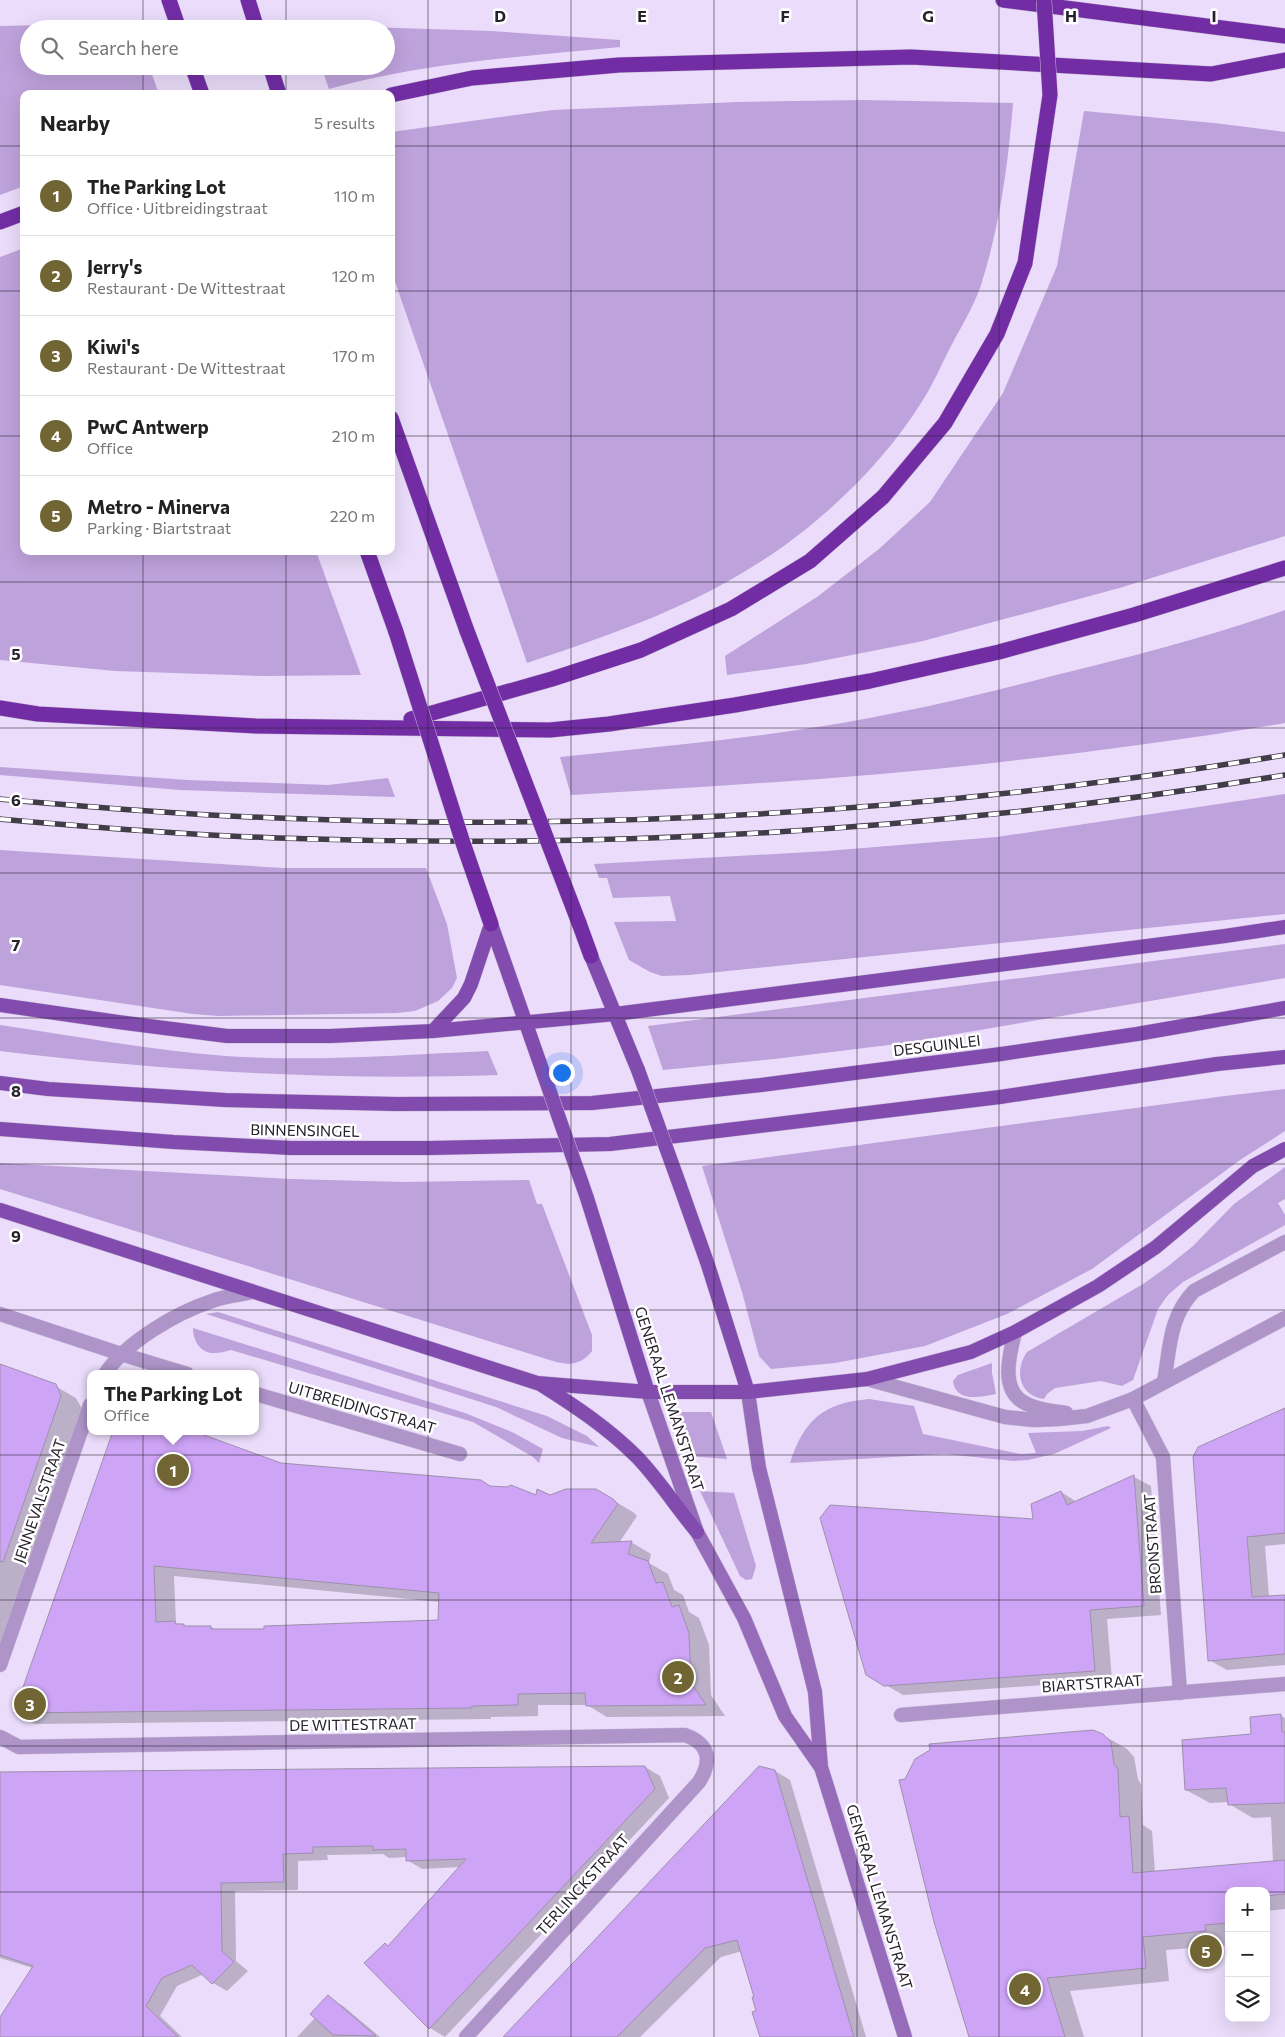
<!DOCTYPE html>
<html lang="en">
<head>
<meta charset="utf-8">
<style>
	:root { --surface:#fff; --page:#f6f6f6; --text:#222; --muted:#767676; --line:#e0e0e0; --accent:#716633 }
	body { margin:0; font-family:Commissioner,sans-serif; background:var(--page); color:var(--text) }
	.controls { position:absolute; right:15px; bottom:15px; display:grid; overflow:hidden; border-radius:10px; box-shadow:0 5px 20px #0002 }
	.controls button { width:45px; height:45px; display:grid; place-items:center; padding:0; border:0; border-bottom:1px solid var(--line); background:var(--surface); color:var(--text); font:25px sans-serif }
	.you { position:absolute; left:561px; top:1072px; width:18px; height:18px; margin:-12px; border:4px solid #fff; border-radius:50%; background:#1a73e8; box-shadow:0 0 0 8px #1a73e833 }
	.badge { display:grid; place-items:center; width:32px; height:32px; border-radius:50%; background:var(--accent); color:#fff; font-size:16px; font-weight:700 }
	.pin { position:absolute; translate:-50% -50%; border:2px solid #fff; box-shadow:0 1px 5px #0006 }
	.popup { position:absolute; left:87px; top:1370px; width:172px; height:65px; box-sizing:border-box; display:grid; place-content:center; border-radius:10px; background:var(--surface); filter:drop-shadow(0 1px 4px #0005); font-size:16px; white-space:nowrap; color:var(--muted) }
	.popup b { font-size:19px; color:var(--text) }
	.popup::after { content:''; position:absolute; left:50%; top:100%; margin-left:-10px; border:10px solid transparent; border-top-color:var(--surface) }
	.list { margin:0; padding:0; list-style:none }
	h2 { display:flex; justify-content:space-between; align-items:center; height:65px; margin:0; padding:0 20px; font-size:21px }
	h2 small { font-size:16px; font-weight:400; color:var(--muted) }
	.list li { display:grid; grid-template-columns:32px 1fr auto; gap:15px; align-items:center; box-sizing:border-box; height:80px; padding:0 20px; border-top:1px solid var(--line) }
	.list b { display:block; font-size:19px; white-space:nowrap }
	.list p { margin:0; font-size:16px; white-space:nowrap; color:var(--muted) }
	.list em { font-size:16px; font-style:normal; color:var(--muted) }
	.icon { flex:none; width:28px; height:28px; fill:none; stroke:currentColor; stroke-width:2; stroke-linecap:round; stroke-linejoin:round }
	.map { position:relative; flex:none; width:1285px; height:2037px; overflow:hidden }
	.search { position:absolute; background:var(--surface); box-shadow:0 5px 20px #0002; left:20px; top:20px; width:375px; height:55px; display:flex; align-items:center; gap:12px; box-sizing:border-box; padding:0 18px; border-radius:28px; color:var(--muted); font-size:19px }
	.panel { position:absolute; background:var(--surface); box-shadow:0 5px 20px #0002; left:20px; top:90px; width:375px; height:465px; border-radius:10px }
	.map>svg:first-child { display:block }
	.green { fill:#bea2db }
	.shadow { fill:#0003; fill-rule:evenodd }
	.building { fill:#cea4f6; stroke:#9d90ac; fill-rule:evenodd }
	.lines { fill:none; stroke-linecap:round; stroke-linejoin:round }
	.service-casing { stroke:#c7bad5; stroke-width:15 }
	.minor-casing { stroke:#c7bad5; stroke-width:15 }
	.secondary-casing { stroke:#c7bad5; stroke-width:15 }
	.primary-casing { stroke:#c7bad5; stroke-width:15 }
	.motorway-casing { stroke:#c7bad5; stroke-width:16 }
	.service { stroke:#ae94c9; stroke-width:14 }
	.minor { stroke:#ae94c9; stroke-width:14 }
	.secondary { stroke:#956bba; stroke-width:14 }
	.primary { stroke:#824caf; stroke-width:14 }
	.motorway { stroke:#722da4; stroke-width:15 }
	.rail-casing { stroke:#423c49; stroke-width:5.5 }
	.rail { stroke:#fff; stroke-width:4; stroke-dasharray:11; stroke-linecap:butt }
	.primary-bridge-casing { stroke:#c7bad5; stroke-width:15; stroke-linecap:butt }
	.motorway-bridge-casing { stroke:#c7bad5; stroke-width:16; stroke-linecap:butt }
	.primary-bridge { stroke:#824caf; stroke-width:14 }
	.motorway-bridge { stroke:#722da4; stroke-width:15 }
	.grid { fill:none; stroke:#26212b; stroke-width:1; stroke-opacity:0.55 }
	.labels { text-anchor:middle; stroke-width:5; stroke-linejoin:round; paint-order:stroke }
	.street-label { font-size:15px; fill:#26212b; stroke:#fff }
	.grid-label { font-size:16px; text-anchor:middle; font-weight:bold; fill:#26212b; stroke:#fff; stroke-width:5; stroke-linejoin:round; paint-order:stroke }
</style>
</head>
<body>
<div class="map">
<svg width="1285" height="2037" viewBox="0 0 1285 2037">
	<rect width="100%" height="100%" fill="#eadcfa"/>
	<!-- green -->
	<g class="green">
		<path d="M134 23 137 29H29V66H149L159 94H24V186L0 195V26Z"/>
		<path d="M306 25 491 31 620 40V47C520 57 426 62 329 89L321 66H386V29H308Z"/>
		<path d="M863 100 1013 103C1008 165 1000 225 981 285 974 306 961 327 951 346 941 365 933 385 921 403 881 467 816 528 752 567 682 611 604 637 527 663L391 270V132L553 110 738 102Z"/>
		<path d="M1084 111 1214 123 1285 132V536L1123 587 923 641 806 664 727 675 725 656 817 597 879 549 930 502 1003 393 1057 266Z"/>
		<path d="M24 248V551H316L361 675 264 676 115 671 0 660V257Z"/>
		<path d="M1285 610V723C1188 739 1090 752 993 763 853 779 711 786 571 795L560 757C654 747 748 739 842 723 912 711 983 694 1052 676 1130 657 1209 637 1285 610Z"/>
		<path d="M0 767 188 780 328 785 388 778 395 797 180 790 0 775Z"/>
		<path d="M1285 794V914L689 975 662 976 650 972 629 960 614 922 676 921 670 896 613 898 607 878H599L594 864 827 851 997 837Z"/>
		<path d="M0 850 283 868H426L447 924 457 978 452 988 438 1001 415 1011 397 1013 218 1016 193 1014 0 985Z"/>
		<path d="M1285 944V978L897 1044 774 1059 663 1070 648 1026Z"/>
		<path d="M0 1025C75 1036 150 1050 226 1056 313 1062 401 1055 488 1051L498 1075C332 1081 165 1071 0 1051Z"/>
		<path d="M1285 1089V1131L1240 1160 1092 1269 1007 1314 925 1346 835 1363 771 1369 759 1356 742 1292 702 1166 1225 1096Z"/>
		<path d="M0 1163 290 1179 404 1182 529 1180 537 1204H542L592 1335V1351C581 1365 570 1366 553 1361L0 1189Z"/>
		<path d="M1285 1167V1199L1278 1203 1285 1215V1225L1183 1282 1168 1295 1158 1309 1133 1380 1122 1386 1101 1381 1055 1388 1047 1394 1044 1399C1019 1396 1014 1370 1027 1352L1143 1284 1167 1267 1193 1246 1234 1204Z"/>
		<path d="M218 1312 547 1416 587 1436 599 1447 562 1438 496 1407 206 1314Z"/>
		<path d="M193 1328 465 1413 514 1433 543 1449 539 1463 533 1457 473 1422 231 1350C226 1351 221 1353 215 1353 201 1354 193 1341 193 1328Z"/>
		<path d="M992 1363V1373L996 1394C981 1397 956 1403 953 1381L958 1375Z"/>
		<path d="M869 1399 914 1406 923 1434 1021 1454 1036 1453 1028 1433 1082 1431 1108 1426 1111 1428 1054 1454 1028 1460 1013 1461 945 1454 790 1463C804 1419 824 1403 869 1399Z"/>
		<path d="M670 1412H711L727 1459 687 1456Z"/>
		<path d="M700 1491 734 1493 756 1566 752 1579 746 1580 740 1576Z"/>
	</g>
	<!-- shadow -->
	<g class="shadow">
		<path d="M0 1366 55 1386 76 1398 82 1409 0 1645Z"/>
		<path d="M1285 1409V1544L1265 1546 1269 1597 1285 1596V1665L1227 1670 1209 1660Z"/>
		<path d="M115 1431 281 1464 493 1488 537 1497 595 1490 633 1512 637 1516 619 1543 631 1542 651 1554 649 1563 668 1574 674 1590 683 1595 689 1612 699 1618 709 1645 711 1695 725 1716 607 1717 587 1705H538V1716L491 1717V1719L35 1724 16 1713ZM174 1576 440 1602 439 1621 265 1630H216L211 1627H187L176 1623Z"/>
		<path d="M1134 1477 1151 1486 1161 1615 1107 1619 1112 1680 903 1695 867 1674 1035 1521 1061 1492 1077 1502Z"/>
		<path d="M1280 1715 1285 1718V1909L1266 1911V1891H1229V1945L1166 1950 1169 1981 1070 1991 1084 2037H970L1103 1735 1127 1749 1134 1757 1138 1779 1141 1784 1143 1825 1152 1831 1155 1872 1273 1862 1271 1817 1253 1818 1229 1804V1802L1210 1803 1186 1790 1252 1735Z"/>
		<path d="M645 1767 660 1776 669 1798 445 2037 430 2028 366 1963 389 1947 460 1867 422 1869 407 1860V1857L389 1858 383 1854 327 1855 328 1860 298 1861V1890L235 1891 236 1961 248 1971 227 1991 213 1983 204 1974 177 1986 160 2016 182 2037H0V2019L33 1968 0 1958V1776Z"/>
		<path d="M775 1771 790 1780 866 2037H762L755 1998 742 1951 721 1957 640 2037H505Z"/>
		<path d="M328 1997 343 2006 380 2037H297L316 2017Z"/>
	</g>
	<!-- building -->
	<g class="building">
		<path d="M0 1364 56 1384 61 1396 3 1562 0 1561Z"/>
		<path d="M1285 1408V1533L1247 1537 1252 1597 1285 1595V1654L1208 1661 1193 1457 1198 1447Z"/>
		<path d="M113 1431H193L281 1463 481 1480 490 1486 507 1487 511 1485 536 1495 537 1489 550 1495 566 1489H596L613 1499 618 1504 591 1543 632 1541 628 1554 648 1561 656 1583 663 1582 672 1607 679 1605 689 1633 691 1683 706 1705 586 1706 585 1693 518 1694V1705L472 1706V1708L14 1713ZM154 1566 439 1593 438 1620 264 1626V1629H211V1626H184V1624H175V1621L156 1622Z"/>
		<path d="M1134 1475 1144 1606 1090 1610 1095 1671 884 1686 866 1675 820 1518 830 1505 1033 1519 1031 1504 1061 1491 1067 1505Z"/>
		<path d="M1281 1714 1282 1732H1285V1803L1228 1805 1226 1788 1185 1790 1182 1740 1251 1734 1250 1717Z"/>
		<path d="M1093 1730 1103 1734 1111 1742 1114 1764 1118 1769 1120 1817 1129 1816 1133 1873 1285 1860V1894L1266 1896V1891H1229V1899H1226L1228 1923 1205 1925 1206 1931 1143 1937 1146 1968 1047 1978 1065 2037H969L934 1922 899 1780 905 1779 915 1759 930 1750 929 1744Z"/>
		<path d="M645 1766 655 1789 429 2029 364 1963 385 1943 388 1946 466 1859 406 1861V1849L373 1850V1846L313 1847V1853L283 1854 284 1882 221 1883 222 1951 234 1962 212 1984 192 1965 162 1978 146 2006 178 2037H0V2017L33 1966 0 1955V1772Z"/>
		<path d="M759 1766 775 1770 854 2037H760L752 2012 756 2011 752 1997H754L737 1940 705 1948 617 2037H503Z"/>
		<path d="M328 1995 376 2036 333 2035 310 2014Z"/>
	</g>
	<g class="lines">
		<!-- service casing -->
		<g class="service-casing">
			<g id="service">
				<path d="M1164 1382C1170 1348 1169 1317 1194 1291L1285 1242"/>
				<path d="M1133 1399 1285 1318"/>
			</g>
		</g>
		<!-- minor casing -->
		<g class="minor-casing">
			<g id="minor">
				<path d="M0 1314 121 1354 187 1374"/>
				<path d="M1015 1332C1010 1353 999 1390 1025 1403 1037 1410 1053 1411 1066 1413"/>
				<path d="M105 1374C126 1342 176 1313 212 1301 225 1296 240 1295 253 1292"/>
				<path d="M867 1379 1005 1417 1034 1420 1059 1419 1087 1416 1133 1399 1163 1457 1180 1693"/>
				<path d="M256 1394 460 1454"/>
				<path d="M0 1665 90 1405"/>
				<path d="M901 1715 1285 1684"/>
				<path d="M0 1737 19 1747 685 1735C710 1744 712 1761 699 1782L466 2037"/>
			</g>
		</g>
		<!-- secondary casing -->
		<g class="secondary-casing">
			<g id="secondary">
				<path d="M648 1392 697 1532 744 1618 785 1716 820 1766"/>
				<path d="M748 1392 759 1468 815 1692 821 1767 905 2037"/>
			</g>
		</g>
		<!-- primary casing -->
		<g class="primary-casing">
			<g id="primary">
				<path d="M491 924 544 1075"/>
				<path d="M591 956 638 1070"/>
				<path d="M0 1005 118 1022 227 1036H331L433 1031 615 1014 1225 936 1285 927"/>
				<path d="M433 1031 464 998 471 984 491 924"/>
				<path d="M0 1083 48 1089 225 1100 396 1104 592 1103 761 1085 1001 1054 1137 1034 1285 1008"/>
				<path d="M0 1129 174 1142 291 1148H430L610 1144 1000 1097 1217 1064 1285 1057"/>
				<path d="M680 1186 708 1265 748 1392"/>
				<path d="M587 1198 648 1392"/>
				<path d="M0 1210 537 1383 648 1392H748L867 1379 971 1352 1015 1332 1098 1286 1156 1247 1253 1166 1285 1149"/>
				<path d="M540 1384C575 1406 608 1428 637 1457 659 1480 677 1508 697 1532"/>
			</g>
		</g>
		<!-- motorway casing -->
		<g class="motorway-casing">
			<g id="motorway">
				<path d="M169 0 179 29"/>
				<path d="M248 0 257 29"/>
				<path d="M1003 0 1285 36"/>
				<path d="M192 66 202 94"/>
				<path d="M270 66 279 94"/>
				<path d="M391 95 472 78 619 65 911 57 1211 74 1285 60"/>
				<path d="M0 222 24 213"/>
				<path d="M391 418 467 631"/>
				<path d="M367 551 396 632"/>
				<path d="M0 708 38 714 256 726 550 730 609 724 735 705 870 681 999 652 1134 615 1285 568"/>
				<path d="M411 719 552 679 641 650 731 609 810 561 883 497 945 423 997 334 1025 263"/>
				<path d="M579 923 591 956"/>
			</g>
		</g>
		<!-- service -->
		<use href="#service" class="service"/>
		<!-- minor -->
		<use href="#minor" class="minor"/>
		<!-- secondary -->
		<use href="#secondary" class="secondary"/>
		<!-- primary -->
		<use href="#primary" class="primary"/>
		<!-- motorway -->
		<use href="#motorway" class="motorway"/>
		<!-- rail casing -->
		<g class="rail-casing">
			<g id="rail">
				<path d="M0 799C93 807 185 815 278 818 614 832 953 810 1285 755"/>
				<path d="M0 819C93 827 185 835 278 838 615 850 952 830 1285 775"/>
			</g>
		</g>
		<!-- rail -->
		<use href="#rail" class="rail"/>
		<!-- primary-bridge casing -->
		<g class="primary-bridge-casing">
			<g id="primary-bridge">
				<path d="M638 1070 680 1186"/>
				<path d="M544 1075 587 1198"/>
			</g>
		</g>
		<!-- motorway-bridge casing -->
		<g class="motorway-bridge-casing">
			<g id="motorway-bridge">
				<path d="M1025 263 1050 95 1044 0"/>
				<path d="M467 631 579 923"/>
				<path d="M396 632 463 843 491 924"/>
			</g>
		</g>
		<!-- primary-bridge -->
		<use href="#primary-bridge" class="primary-bridge"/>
		<!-- motorway-bridge -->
		<use href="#motorway-bridge" class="motorway-bridge"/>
	</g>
	<!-- grid -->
	<path class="grid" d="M143 0V29M286 0V29M428 0V2037M571 0V2037M714 0V2037M857 0V2037M999 0V2037M1142 0V2037M143 66V94M286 66V94M0 146H24M391 146H1285M0 291H24M391 291H1285M0 436H24M391 436H1285M143 551V2037M286 551V2037M0 582H1285M0 728H1285M0 873H1285M0 1018H1285M0 1164H1285M0 1310H1285M0 1455H1285M0 1600H1285M0 1746H1285M0 1892H1229M1266 1892H1285"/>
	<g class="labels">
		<!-- street labels -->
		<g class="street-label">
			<text transform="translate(937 1046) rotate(-7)" y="5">DESGUINLEI</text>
			<text transform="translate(305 1131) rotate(1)" y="5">BINNENSINGEL</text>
			<text transform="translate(669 1399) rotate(72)" y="5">GENERAAL LEMANSTRAAT</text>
			<text transform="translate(362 1408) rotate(16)" y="5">UITBREIDINGSTRAAT</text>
			<text transform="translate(40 1501) rotate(-71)" y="5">JENNEVALSTRAAT</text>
			<text transform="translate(1153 1544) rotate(-94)" y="5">BRONSTRAAT</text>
			<text transform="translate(1092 1684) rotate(-4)" y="5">BIARTSTRAAT</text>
			<text transform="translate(353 1725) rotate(-1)" y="5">DE WITTESTRAAT</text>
			<text transform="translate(583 1885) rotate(-48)" y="5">TERLINCKSTRAAT</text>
			<text transform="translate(879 1897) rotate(73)" y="5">GENERAAL LEMANSTRAAT</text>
		</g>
	</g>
	<g class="grid-label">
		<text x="500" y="22">D</text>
		<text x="642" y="22">E</text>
		<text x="785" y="22">F</text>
		<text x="928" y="22">G</text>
		<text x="1071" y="22">H</text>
		<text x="1214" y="22">I</text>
		<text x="16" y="660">5</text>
		<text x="16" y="806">6</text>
		<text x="16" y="951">7</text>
		<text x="16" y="1097">8</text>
		<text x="16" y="1242">9</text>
	</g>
</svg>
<div class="controls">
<button>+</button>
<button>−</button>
<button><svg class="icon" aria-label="layers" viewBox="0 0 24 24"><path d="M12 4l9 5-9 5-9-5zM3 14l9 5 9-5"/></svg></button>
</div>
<div class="you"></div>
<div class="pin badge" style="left:173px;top:1470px">1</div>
<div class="popup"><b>The Parking Lot</b>Office</div>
<div class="pin badge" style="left:678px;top:1677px">2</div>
<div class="pin badge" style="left:30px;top:1704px">3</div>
<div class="pin badge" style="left:1025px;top:1989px">4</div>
<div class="pin badge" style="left:1206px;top:1951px">5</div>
<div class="search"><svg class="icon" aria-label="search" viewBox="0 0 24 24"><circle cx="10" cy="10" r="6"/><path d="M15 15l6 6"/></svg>Search here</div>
<section class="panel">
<h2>Nearby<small>5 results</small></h2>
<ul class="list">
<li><span class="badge">1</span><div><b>The Parking Lot</b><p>Office · Uitbreidingstraat</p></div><em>110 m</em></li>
<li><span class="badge">2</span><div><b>Jerry's</b><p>Restaurant · De Wittestraat</p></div><em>120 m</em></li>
<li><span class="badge">3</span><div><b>Kiwi's</b><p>Restaurant · De Wittestraat</p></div><em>170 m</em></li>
<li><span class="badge">4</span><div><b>PwC Antwerp</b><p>Office</p></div><em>210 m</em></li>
<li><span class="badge">5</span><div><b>Metro - Minerva</b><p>Parking · Biartstraat</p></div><em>220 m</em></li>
</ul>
</section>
</div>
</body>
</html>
